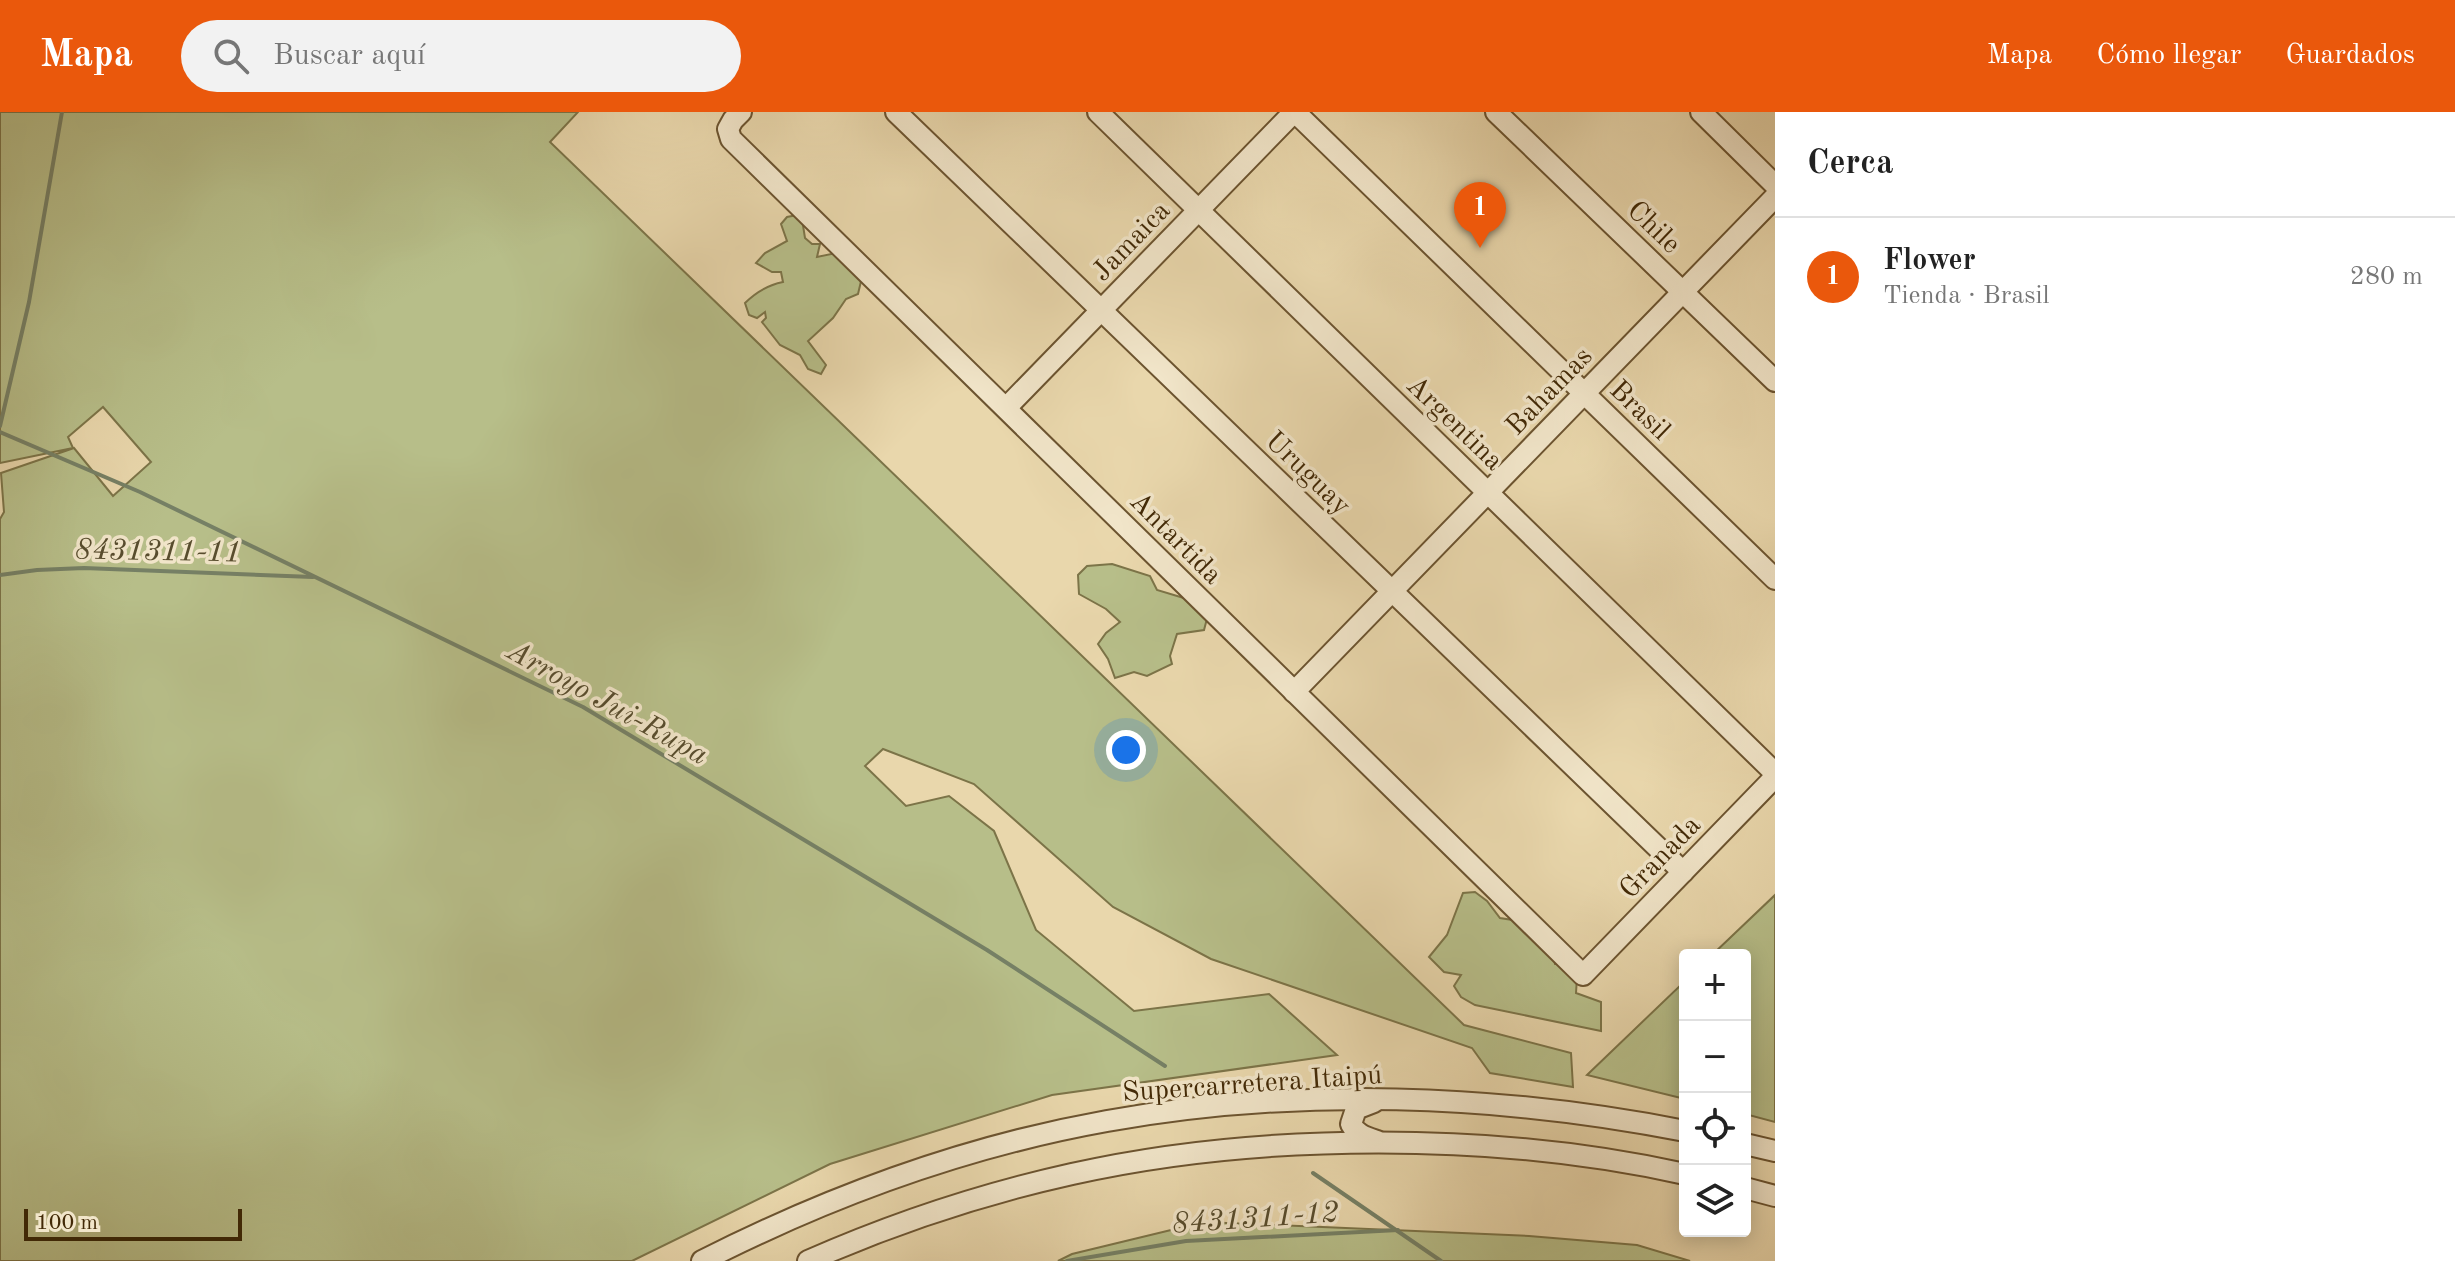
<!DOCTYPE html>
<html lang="es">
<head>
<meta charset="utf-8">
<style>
	:root { --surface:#fff; --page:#f2f2f2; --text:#222; --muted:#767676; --line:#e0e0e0; --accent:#ea580c }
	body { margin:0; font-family:"Old Standard TT",serif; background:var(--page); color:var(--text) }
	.controls { position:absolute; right:24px; bottom:24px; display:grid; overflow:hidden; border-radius:8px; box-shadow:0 4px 20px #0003 }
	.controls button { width:72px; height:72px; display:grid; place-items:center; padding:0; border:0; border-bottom:2px solid var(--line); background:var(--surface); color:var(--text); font:40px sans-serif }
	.scale { position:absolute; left:24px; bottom:20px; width:218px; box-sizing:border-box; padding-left:8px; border:4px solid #422906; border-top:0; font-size:22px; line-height:28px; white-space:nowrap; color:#422906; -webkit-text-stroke:6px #f1e5c9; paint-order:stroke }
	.you { position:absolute; left:1126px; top:638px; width:28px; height:28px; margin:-20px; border:6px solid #fff; border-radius:50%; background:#1a73e8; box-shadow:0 0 0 12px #1a73e833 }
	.badge { display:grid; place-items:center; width:52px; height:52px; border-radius:50%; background:var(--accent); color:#fff; font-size:26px; font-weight:700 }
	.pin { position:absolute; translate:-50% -66px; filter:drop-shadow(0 2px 4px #0008) }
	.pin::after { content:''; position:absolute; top:42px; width:28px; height:24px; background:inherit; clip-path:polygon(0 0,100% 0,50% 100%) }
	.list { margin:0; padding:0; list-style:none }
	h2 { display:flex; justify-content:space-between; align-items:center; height:104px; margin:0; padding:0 32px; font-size:34px }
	h2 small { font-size:26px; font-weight:400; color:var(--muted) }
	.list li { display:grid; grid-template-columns:52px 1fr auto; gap:24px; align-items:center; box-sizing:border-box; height:120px; padding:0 32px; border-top:2px solid var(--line) }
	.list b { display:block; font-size:30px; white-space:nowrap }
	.list p { margin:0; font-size:26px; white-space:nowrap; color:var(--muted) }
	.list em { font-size:26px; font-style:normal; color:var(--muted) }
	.icon { flex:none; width:44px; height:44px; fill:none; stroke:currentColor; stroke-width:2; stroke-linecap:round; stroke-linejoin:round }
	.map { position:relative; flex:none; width:1775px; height:1149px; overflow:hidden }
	header { display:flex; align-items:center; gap:48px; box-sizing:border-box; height:112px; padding:0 40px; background:var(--accent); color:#fff }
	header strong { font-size:38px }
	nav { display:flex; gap:44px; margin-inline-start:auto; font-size:28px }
	.search { width:560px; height:72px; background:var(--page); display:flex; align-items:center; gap:20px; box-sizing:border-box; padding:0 28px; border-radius:44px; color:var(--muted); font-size:30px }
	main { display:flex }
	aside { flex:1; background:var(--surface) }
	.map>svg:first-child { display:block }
	.green { fill:#b7be89; stroke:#7c7448; stroke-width:2 }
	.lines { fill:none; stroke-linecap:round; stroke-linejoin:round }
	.stream { stroke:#768065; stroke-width:4 }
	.minor-casing { stroke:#6c5430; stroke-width:24 }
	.minor { stroke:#f1e5c9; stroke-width:20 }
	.labels { text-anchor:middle; stroke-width:7; stroke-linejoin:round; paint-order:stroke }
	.street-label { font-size:28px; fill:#422906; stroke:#f1e5c9 }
	.water-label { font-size:30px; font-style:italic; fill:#584d2e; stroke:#f1e5c9 }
</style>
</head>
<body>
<header>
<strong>Mapa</strong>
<div class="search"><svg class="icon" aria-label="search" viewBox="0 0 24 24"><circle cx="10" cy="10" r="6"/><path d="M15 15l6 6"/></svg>Buscar aquí</div>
<nav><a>Mapa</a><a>Cómo llegar</a><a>Guardados</a></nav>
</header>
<main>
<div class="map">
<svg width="1775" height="1149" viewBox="0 0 1775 1149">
	<rect width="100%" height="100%" fill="#e9d7ac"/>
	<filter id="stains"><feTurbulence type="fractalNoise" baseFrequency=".0025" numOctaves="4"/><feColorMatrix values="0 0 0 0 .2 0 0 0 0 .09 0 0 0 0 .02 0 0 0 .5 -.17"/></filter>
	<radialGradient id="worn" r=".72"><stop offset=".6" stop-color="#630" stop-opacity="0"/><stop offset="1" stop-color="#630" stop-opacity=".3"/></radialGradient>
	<!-- green -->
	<g class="green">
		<path d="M0 0H578L550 30 1464 913 1571 941 1573 975 1490 961 1472 936 1211 847 1113 795 974 672 883 637 865 654 906 694 949 684 994 719 1036 818 1134 899 1269 882 1337 943 1052 983 830 1052 632 1149H0V407L4 400 1 361 74 336 113 384 151 350 103 295 68 325 73 336 0 351Z"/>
		<path d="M797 103 802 107 805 126 812 132H820L817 145 836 141 862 165 858 182 846 187 833 206 808 229 826 253 821 262 808 257 800 243 780 233 762 210 766 206 765 200 757 206 749 203 745 191C756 180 768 173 783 170L781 160H772L756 151 765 141 787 129 781 112 787 105Z"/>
		<path d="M1112 452 1150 464 1157 478 1197 490 1209 499 1204 518 1177 522 1170 544 1172 552 1147 564 1134 560 1115 566 1108 547 1098 532 1106 521 1120 510 1106 497 1079 482 1078 463 1087 454Z"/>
		<path d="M1475 780 1487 789 1500 806 1519 809 1552 836 1555 852H1563L1577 865 1576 881 1601 890V919L1475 893 1461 885 1454 874 1461 863 1444 860 1429 845 1447 823 1463 781Z"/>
		<path d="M1775 783V1010L1745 1002V843H1712Z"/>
		<path d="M1685 869V987L1587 963Z"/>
		<path d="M1204 1110 1529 1124 1637 1133 1690 1149H1058L1072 1142Z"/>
	</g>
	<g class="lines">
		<!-- stream -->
		<g class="stream">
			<path d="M0 314 29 190 62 0"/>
			<path d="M0 320 140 380 583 595 987 838 1165 954"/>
			<path d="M0 463 37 458 84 456 313 465"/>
			<path d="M1313 1061 1441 1149"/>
			<path d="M1067 1149 1186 1129 1398 1118"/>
		</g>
		<!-- minor casing -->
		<g class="minor-casing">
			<g id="minor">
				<path d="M741 0 733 8 728 17 731 27 1583 863 1775 665"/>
				<path d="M896 0 1683 760"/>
				<path d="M1098 0 1775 661"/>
				<path d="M1295 0 1775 467"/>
				<path d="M1496 0 1775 269"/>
				<path d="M1701 0 1775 73"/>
				<path d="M1006 296 1294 0"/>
				<path d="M1294 580 1775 85"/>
				<path d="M1374 990 1356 997 1351 1012C1357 1023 1365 1025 1377 1029"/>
				<path d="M1745 1032 1775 1039"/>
				<path d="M1745 1076 1775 1084"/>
				<path d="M702 1149C828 1085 967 1034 1107 1009 1297 975 1496 982 1685 1019"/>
				<path d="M808 1149C892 1112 982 1082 1072 1062 1260 1020 1497 1020 1685 1062"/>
			</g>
		</g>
		<!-- minor -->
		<use href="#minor" class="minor"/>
	</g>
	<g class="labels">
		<!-- street labels -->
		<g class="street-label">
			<text transform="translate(1655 114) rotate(44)" y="10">Chile</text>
			<text transform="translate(1130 128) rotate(-46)" y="10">Jamaica</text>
			<text transform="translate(1548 278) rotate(-46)" y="10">Bahamas</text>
			<text transform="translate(1641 297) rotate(44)" y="10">Brasil</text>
			<text transform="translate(1456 310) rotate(44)" y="10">Argentina</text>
			<text transform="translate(1309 360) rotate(44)" y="10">Uruguay</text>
			<text transform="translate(1177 425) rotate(45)" y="10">Antartida</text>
			<text transform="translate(1659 744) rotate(-46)" y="10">Granada</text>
			<text transform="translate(1252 970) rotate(-4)" y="10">Supercarretera Itaipú</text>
		</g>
		<!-- water labels -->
		<g class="water-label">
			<text transform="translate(158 438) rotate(1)" y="10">8431311-11</text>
			<text transform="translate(608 590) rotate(29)" y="10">Arroyo Jui-Rupa</text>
			<text transform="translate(1255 1105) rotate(-4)" y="10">8431311-12</text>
		</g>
	</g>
	<rect width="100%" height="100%" filter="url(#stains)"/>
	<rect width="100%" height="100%" fill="url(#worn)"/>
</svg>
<div class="controls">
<button>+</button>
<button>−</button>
<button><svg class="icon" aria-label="locate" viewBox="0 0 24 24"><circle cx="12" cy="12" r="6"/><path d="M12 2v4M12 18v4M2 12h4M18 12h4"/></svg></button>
<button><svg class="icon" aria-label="layers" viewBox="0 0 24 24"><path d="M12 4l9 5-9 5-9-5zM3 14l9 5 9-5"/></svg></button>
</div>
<div class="scale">100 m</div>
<div class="you"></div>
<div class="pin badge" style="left:1480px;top:136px">1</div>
</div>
<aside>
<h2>Cerca<small></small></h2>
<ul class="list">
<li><span class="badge">1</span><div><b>Flower</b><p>Tienda · Brasil</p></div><em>280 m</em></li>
</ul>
</aside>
</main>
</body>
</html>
